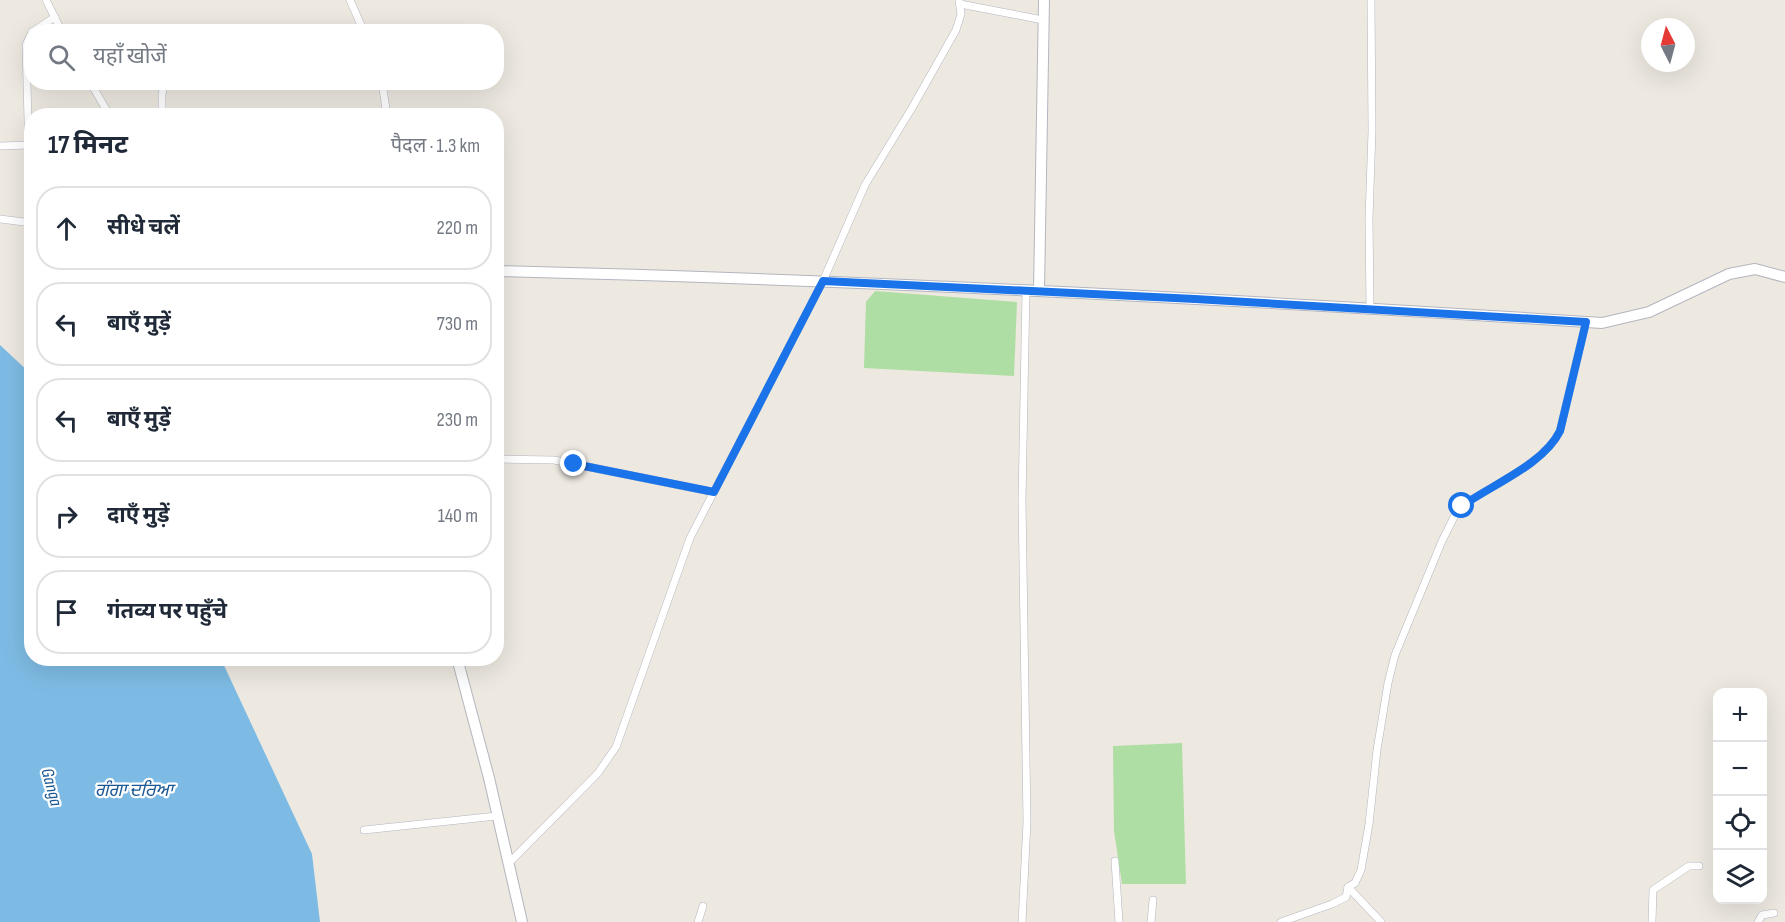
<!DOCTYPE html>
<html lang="hi">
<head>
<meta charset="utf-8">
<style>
	:root { --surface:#fff; --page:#f6f6f7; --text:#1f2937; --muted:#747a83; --line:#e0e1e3 }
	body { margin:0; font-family:"Sofia Sans Condensed","Noto Sans Devanagari","Noto Sans Gurmukhi",sans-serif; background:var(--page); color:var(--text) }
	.controls { position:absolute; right:18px; bottom:18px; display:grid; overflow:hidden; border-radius:12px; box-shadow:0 6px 24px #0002 }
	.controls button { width:54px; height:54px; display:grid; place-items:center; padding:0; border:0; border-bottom:2px solid var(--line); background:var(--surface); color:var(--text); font:30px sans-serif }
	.compass { position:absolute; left:1641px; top:18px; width:54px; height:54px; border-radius:50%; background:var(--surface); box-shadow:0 6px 24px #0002; rotate:354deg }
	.stop { position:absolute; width:18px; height:18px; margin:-14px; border:4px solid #1a73e8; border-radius:50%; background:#fff }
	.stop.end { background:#1a73e8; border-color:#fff; box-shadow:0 2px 6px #0008 }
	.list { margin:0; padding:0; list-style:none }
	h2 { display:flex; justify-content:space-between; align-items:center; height:78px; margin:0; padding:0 24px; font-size:26px }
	h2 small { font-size:20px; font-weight:400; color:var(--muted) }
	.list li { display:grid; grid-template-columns:39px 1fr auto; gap:18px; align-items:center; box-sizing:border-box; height:84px; margin:0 12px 12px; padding:0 12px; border:2px solid var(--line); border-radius:24px }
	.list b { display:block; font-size:22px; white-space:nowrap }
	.list em { font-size:20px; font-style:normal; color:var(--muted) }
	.icon { flex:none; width:33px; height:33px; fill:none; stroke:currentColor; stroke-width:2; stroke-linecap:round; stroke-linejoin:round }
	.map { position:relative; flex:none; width:1785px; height:922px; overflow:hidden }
	.search { position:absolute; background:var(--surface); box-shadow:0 6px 24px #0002; left:24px; top:24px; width:480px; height:66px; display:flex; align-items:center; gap:15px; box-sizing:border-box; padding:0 21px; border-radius:24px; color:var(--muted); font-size:22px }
	.panel { position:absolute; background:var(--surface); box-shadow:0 6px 24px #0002; left:24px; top:108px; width:480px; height:558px; border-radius:24px }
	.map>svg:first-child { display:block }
	.green { fill:#aedea3 }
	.water { fill:#7ebbe4 }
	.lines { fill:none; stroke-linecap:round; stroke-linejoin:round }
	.street-casing { stroke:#b4b5bf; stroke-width:8 }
	.secondary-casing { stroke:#b4b5bf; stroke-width:12 }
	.street { stroke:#fff; stroke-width:7 }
	.secondary { stroke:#fff; stroke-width:10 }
	.route { stroke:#1a73e8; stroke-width:8 }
	.labels { text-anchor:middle; stroke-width:4.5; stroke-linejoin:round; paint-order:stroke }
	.water-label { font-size:18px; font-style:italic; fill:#1b5893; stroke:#fff }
</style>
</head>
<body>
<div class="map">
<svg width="1785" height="922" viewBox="0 0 1785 922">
	<rect width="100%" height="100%" fill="#ede9e1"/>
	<!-- green -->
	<g class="green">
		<path d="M875 291 1017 302 1014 376 864 368 866 302Z"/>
		<path d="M1182 743 1186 884H1122L1114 831 1113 746Z"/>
	</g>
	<!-- water -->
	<path class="water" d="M0 345 31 374 32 658 221 659 312 854 320 922H0Z"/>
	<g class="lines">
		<!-- street casing -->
		<g class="street-casing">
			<g id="street">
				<path d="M46 0 62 32"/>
				<path d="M350 0 364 32"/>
				<path d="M960 4 1043 20"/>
				<path d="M32 32 26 45 29 158 32 164"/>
				<path d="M32 32 55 17"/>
				<path d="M90 82 110 116"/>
				<path d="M382 82 387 116"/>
				<path d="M162 116V94L165 82"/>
				<path d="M0 146 29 145"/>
				<path d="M0 219 32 223"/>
				<path d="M1370 309 1369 218 1372 131 1371 0"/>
				<path d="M496 459 554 460 713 492"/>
				<path d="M364 830 497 816"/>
				<path d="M1115 861 1119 922"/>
				<path d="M508 864 598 773 616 747 690 538 823 281 865 185 912 108 956 30 961 14 959 0"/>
				<path d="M1348 887 1381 922"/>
				<path d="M698 922 703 906"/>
				<path d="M1022 922 1027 822 1022 500 1026 290"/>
				<path d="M1151 922 1153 900"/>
				<path d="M1281 922 1332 904 1346 897 1348 887 1355 883 1361 870 1369 824 1377 750 1388 683 1395 655 1442 541 1455 515 1462 506C1493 484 1543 465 1560 431L1586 322"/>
				<path d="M1652 922 1653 890 1689 866H1699"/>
				<path d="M1758 922 1762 915 1774 913"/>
			</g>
		</g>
		<!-- secondary casing -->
		<g class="secondary-casing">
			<g id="secondary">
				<path d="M496 271C865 280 1234 299 1602 323L1649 312 1729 274 1755 269 1785 277"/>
				<path d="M1039 291 1044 0"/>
				<path d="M457 658 489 778 522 922"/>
			</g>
		</g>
		<!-- street -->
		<use href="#street" class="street"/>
		<!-- secondary -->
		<use href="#secondary" class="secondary"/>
	</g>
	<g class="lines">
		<!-- route -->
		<path class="route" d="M574 464 714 492 823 281 1195 299 1586 322 1560 431C1543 465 1493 484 1462 506"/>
	</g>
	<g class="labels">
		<!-- water labels -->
		<g class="water-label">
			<text transform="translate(52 787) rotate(75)" y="6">Ganga</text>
			<text x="134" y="796">ਗੰਗਾ ਦਰਿਆ</text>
		</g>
	</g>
</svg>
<div class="controls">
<button>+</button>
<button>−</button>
<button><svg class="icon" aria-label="locate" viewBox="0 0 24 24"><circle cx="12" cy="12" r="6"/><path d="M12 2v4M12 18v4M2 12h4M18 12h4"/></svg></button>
<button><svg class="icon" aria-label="layers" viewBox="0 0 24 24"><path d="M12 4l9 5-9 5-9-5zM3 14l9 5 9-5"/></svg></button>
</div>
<svg class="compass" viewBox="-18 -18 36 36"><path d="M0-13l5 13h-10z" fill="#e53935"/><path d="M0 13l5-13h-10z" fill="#747a83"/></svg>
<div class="stop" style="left:1462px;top:506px"></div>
<div class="stop end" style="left:574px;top:464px"></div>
<div class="search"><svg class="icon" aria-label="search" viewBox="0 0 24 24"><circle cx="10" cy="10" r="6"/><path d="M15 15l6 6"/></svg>यहाँ खोजें</div>
<section class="panel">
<h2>17 मिनट<small>पैदल · 1.3 km</small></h2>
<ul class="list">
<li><svg class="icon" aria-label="ahead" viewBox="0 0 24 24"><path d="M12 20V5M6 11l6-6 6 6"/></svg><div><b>सीधे चलें</b></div><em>220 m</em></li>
<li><svg class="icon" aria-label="left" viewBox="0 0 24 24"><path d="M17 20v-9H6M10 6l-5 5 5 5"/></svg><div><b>बाएँ मुड़ें</b></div><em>730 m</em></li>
<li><svg class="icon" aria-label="left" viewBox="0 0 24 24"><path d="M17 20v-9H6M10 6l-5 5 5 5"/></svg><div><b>बाएँ मुड़ें</b></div><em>230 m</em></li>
<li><svg class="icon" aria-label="right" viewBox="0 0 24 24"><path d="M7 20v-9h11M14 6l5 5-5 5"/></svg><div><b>दाएँ मुड़ें</b></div><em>140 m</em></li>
<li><svg class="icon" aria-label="arrive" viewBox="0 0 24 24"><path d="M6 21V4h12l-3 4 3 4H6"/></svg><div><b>गंतव्य पर पहुँचे</b></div></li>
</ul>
</section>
</div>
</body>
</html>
